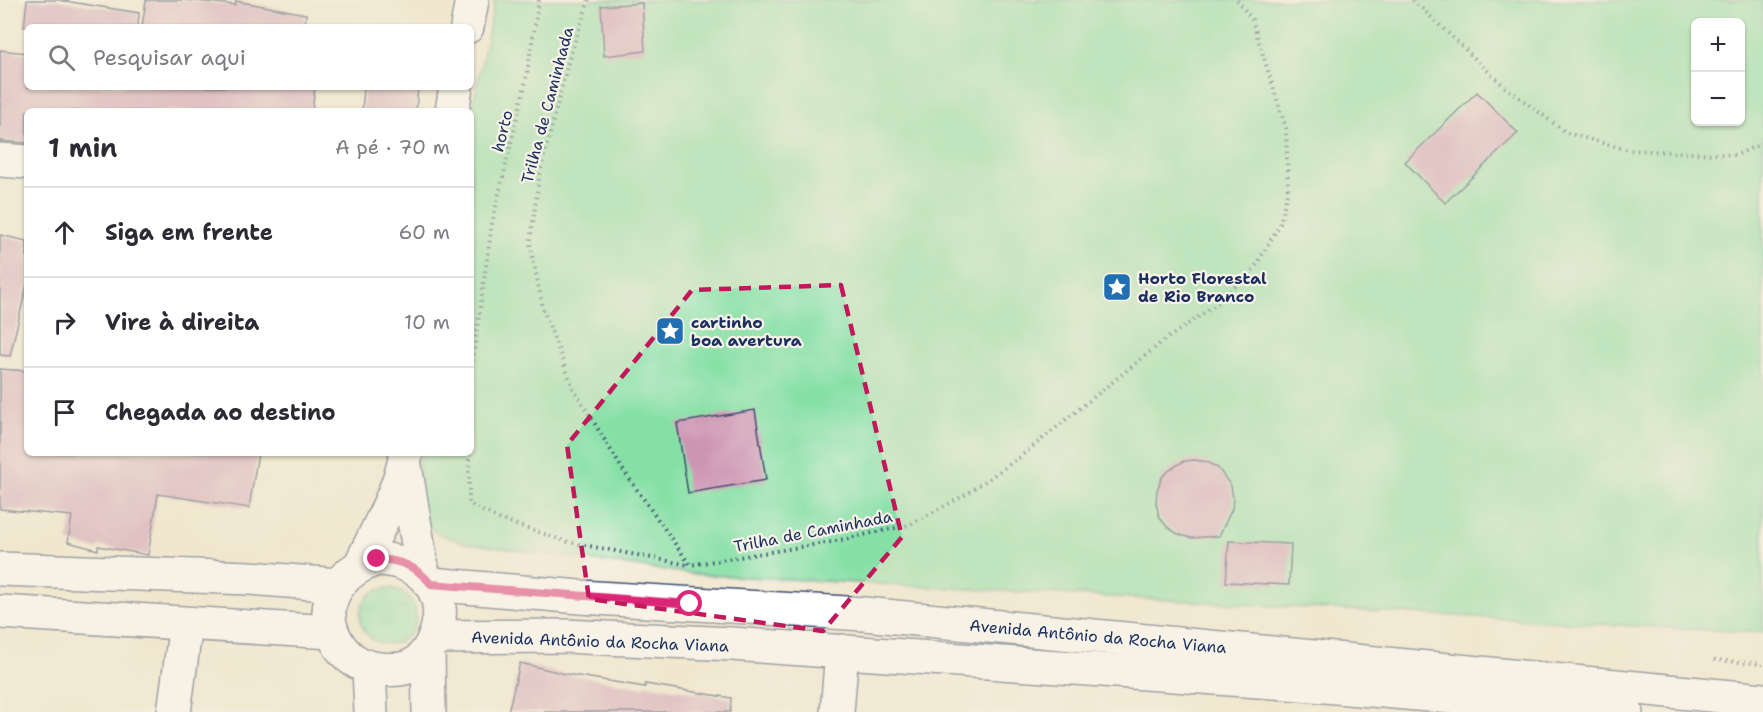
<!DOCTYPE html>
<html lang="pt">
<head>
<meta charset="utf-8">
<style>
	:root { --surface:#fff; --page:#f7f7f7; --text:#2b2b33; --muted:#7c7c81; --line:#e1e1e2 }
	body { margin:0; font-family:"Shantell Sans",sans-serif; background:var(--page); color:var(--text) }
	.controls { position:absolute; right:18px; top:18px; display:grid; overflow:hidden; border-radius:9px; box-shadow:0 2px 4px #0004 }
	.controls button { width:54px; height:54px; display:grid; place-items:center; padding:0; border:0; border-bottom:2px solid var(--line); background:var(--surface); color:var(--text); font:30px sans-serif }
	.stop { position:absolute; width:18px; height:18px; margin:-14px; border:4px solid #db2777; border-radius:50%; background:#fff }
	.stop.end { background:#db2777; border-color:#fff; box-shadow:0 2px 6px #0008 }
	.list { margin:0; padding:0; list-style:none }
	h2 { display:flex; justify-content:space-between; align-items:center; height:78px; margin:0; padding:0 24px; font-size:26px }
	h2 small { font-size:20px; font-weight:400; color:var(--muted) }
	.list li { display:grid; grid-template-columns:39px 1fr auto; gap:18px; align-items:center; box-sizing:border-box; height:90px; padding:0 24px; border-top:2px solid var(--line) }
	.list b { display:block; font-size:22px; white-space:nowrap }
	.list em { font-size:20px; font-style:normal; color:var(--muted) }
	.icon { flex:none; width:33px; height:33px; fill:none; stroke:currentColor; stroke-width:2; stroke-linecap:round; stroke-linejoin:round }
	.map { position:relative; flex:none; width:1763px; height:712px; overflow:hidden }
	.search { position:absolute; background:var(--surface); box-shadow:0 2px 4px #0004; left:24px; top:24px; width:450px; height:66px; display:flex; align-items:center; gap:15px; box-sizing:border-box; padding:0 21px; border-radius:9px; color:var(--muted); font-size:22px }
	.panel { position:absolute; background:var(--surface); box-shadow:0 2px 4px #0004; left:24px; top:108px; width:450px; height:348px; border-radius:9px }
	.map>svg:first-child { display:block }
	.grass { fill:url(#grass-tufts); stroke:#508882; stroke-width:1.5 }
	.green { fill:#85e0a6; stroke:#508882; stroke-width:1.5; fill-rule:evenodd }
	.building { fill:#cd95b4 }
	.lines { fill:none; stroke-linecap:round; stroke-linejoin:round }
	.minor-casing { stroke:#3b4b6f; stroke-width:36 }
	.major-casing { stroke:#3b4b6f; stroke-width:36 }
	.path { stroke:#3b4b6f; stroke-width:4; stroke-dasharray:1.5 4.5; stroke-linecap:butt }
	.minor { stroke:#fff; stroke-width:33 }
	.major { stroke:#fff; stroke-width:33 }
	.route { stroke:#db2777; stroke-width:8 }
	.marked { fill:none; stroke:#c2185b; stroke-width:4.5; stroke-dasharray:12 8; stroke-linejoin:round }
	.labels { text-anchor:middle; stroke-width:4.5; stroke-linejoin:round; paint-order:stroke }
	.street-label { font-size:16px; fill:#1b2f5e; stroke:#f7f3e8 }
	.poi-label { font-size:16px; font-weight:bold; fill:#1b2f5e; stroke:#f7f3e8; text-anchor:start }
</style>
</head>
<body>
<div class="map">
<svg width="1763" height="712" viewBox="0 0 1763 712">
	<defs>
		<pattern id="grass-tufts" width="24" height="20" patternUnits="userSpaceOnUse" patternTransform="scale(1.5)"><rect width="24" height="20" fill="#85e0a6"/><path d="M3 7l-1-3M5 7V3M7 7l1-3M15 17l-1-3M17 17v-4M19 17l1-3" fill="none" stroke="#72c091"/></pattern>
	</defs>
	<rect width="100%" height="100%" fill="#f7f3e8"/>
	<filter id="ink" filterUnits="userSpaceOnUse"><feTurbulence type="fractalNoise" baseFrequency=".0167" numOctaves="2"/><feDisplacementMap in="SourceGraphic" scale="12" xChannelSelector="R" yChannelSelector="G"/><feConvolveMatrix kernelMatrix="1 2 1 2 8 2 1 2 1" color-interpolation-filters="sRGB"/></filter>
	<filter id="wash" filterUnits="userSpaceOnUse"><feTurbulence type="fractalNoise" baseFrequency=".008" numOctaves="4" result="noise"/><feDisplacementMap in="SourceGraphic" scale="24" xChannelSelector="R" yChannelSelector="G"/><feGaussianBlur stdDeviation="1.35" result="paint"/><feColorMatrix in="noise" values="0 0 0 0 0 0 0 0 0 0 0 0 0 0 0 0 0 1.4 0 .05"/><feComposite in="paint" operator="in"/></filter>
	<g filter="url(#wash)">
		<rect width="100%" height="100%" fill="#f1e7cf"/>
		<!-- grass -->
		<circle class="grass" cx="388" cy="616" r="28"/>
		<!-- green -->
		<path class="green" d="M495 0H1763V633L693 574 464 543 434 532 417 507 419 453H471V114ZM1696 22H1740V122H1696Z"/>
		<g id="blocks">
			<!-- building -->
			<g class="building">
				<path d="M27 0H58L139 13 138 27H24Z"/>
				<path d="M146 0H185L235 5 236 1 306 14 305 27H142Z"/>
				<path d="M642 3 645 51 604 56 601 6Z"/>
				<path d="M0 50 27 53V87H315L312 111H27V143L0 141Z"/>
				<path d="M364 87H418L416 111H362Z"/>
				<path d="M1477 92 1518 133 1445 203 1405 162Z"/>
				<path d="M0 235 27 241V284L10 356 0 355Z"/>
				<path d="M0 369 27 371V453H258L249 508 158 494 148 555 98 546V550L68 542 72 516 0 509Z"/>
				<path d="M755 410 766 480 688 493 677 423Z"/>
				<path d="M1195 460 1207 462 1218 468 1231 486 1233 498 1232 509 1219 536 1191 538 1178 534 1167 527 1159 516 1156 503 1157 490 1162 477 1172 468 1184 461Z"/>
				<path d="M1229 541 1291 544 1289 585 1226 582Z"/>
				<path d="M520 663 566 674 645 687V684L731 698 730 712H508Z"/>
			</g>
		</g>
	</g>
	<g filter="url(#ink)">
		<use href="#blocks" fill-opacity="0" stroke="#3b4b6f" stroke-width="1.5"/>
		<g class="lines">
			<!-- minor casing -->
			<g class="minor-casing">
				<g id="minor">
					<path d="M467 27 472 0"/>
					<path d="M452 111 456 87"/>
					<path d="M0 160 27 162"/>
					<path d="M405 466 423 574"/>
					<path d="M361 564C375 534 402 485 406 453"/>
					<path d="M428 652 429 712"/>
					<path d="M369 668 371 712"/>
					<path d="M174 712 186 624"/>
					<path d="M837 712 842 651"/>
				</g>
			</g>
			<!-- major casing -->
			<g class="major-casing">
				<g id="major">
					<path d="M377 559C425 560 454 597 432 643 428 651 420 662 411 666 402 670 389 670 379 669 360 667 345 657 336 640 316 602 341 571 377 559Z"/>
					<path d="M0 569 250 578 338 585"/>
					<path d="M431 584 580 597 864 614 1763 700"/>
					<path d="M0 612 332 632"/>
					<path d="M435 637 564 636 732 644 1301 684 1626 712"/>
				</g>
			</g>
			<!-- path -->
			<g class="path">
				<path d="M589 0 569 59 540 172 530 243 543 309 573 388 621 467 690 565 831 542 909 525 965 495 1020 457 1162 342 1214 306 1254 269 1280 224 1288 189 1286 128 1252 20 1237 0"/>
				<path d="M1413 0 1505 87 1567 133 1628 150 1736 155 1763 143"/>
				<path d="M471 373 492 223 525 85 539 0"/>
				<path d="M469 453V504L499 519 568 542 689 565"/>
				<path d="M1714 660 1763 664"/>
			</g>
			<!-- minor -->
			<use href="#minor" class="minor"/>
			<!-- major -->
			<use href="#major" class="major"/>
		</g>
	</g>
	<g class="lines" filter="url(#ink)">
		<!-- route -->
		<path class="route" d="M377 559C400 560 416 566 431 584L690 604"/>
	</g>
	<!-- marked area -->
	<path d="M0 0H1763V712H0ZM841 285 902 537 823 631 589 599 567 445 692 290Z" fill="#f1e7cf" fill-opacity=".55" fill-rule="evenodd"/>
	<path class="marked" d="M841 285 902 537 823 631 589 599 567 445 692 290Z"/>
	<!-- icons -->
	<defs>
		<g id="sight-square" transform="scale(1.5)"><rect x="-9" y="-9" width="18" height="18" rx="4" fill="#1f6fb2" stroke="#f7f3e8"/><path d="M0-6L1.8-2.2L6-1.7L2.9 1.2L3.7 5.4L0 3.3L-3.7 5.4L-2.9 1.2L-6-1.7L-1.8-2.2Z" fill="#fff"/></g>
	</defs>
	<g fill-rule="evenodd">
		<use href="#sight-square" x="1117" y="287"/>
		<use href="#sight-square" x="670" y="331"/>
	</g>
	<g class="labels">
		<!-- street labels -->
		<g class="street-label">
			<text transform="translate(547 105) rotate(-75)" y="6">Trilha de Caminhada</text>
			<text transform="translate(502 131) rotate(-76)" y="6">horto</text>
			<text transform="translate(813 531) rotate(-11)" y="6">Trilha de Caminhada</text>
			<text transform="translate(1098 636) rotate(5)" y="6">Avenida Antônio da Rocha Viana</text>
			<text transform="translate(600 641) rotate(2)" y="6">Avenida Antônio da Rocha Viana</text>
		</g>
		<!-- poi labels -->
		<g class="poi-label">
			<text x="1138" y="284">Horto Florestal<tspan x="1138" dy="18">de Rio Branco</tspan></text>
			<text x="691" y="328">cartinho<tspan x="691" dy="18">boa avertura</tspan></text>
		</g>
	</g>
</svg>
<div class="controls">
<button>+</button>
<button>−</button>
</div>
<div class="stop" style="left:690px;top:604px"></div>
<div class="stop end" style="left:377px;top:559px"></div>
<div class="search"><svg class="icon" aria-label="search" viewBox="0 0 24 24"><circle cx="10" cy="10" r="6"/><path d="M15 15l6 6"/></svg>Pesquisar aqui</div>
<section class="panel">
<h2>1 min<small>A pé · 70 m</small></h2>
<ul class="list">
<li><svg class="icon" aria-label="ahead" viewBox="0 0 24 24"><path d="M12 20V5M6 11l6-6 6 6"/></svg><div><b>Siga em frente</b></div><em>60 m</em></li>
<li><svg class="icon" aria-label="right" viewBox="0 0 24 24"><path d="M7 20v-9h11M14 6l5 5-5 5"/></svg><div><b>Vire à direita</b></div><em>10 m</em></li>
<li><svg class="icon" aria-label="arrive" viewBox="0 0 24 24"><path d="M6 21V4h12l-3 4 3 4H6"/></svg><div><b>Chegada ao destino</b></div></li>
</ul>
</section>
</div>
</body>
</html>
